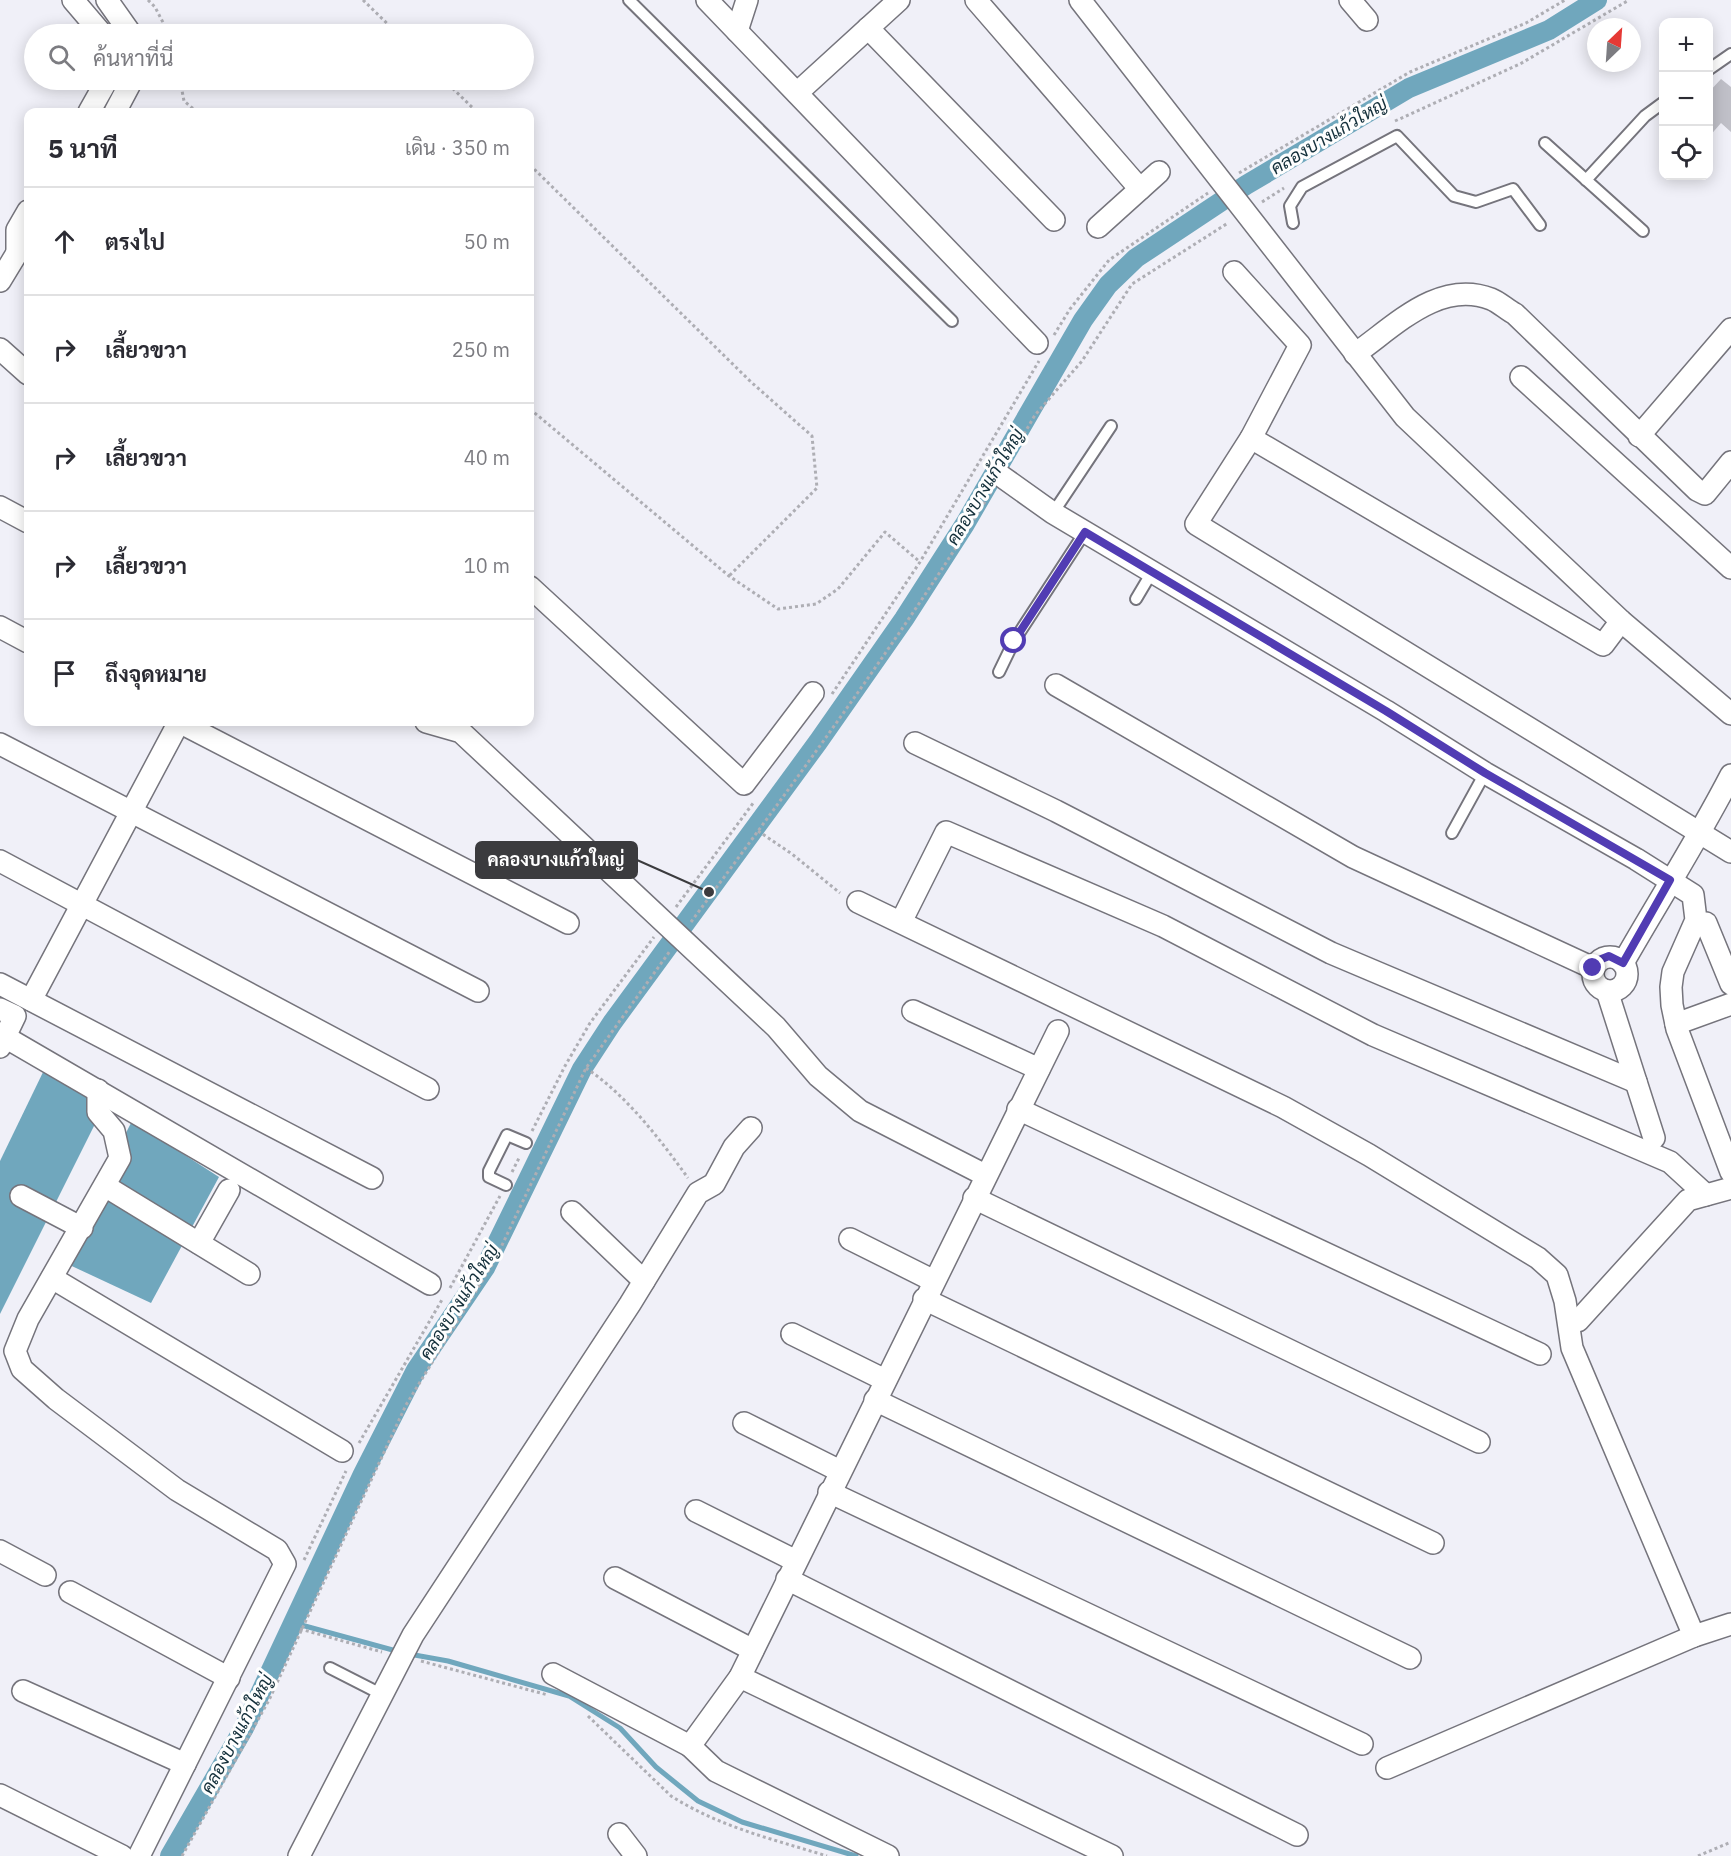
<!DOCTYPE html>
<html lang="th">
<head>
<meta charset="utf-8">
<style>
	:root { --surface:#fff; --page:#f7f7f7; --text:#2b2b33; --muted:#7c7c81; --line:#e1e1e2 }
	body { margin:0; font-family:"IBM Plex Sans",Sarabun,sans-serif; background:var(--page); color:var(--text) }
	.controls { position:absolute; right:18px; top:18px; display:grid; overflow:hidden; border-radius:12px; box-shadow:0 3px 15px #0003 }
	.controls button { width:54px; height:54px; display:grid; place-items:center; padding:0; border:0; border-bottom:2px solid var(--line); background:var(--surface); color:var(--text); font:30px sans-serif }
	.compass { position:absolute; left:1587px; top:18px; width:54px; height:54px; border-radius:50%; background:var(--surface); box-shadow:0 3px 15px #0003; rotate:25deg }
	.stop { position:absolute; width:18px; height:18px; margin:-14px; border:4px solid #513cb3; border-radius:50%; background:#fff }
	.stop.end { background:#513cb3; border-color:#fff; box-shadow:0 2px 6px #0008 }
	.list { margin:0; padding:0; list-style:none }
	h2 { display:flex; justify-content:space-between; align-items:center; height:78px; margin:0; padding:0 24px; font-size:26px }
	h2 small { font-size:20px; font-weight:400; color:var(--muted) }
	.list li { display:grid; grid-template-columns:39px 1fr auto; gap:18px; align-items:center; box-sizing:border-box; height:108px; padding:0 24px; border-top:2px solid var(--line) }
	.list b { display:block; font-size:22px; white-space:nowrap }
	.list em { font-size:20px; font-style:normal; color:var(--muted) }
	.icon { flex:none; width:33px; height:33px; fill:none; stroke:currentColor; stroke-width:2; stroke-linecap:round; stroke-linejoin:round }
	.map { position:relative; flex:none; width:1731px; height:1856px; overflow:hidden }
	.search { position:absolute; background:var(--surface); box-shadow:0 3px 15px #0003; left:24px; top:24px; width:510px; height:66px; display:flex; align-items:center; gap:15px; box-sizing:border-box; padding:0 21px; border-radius:33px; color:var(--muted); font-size:22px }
	.panel { position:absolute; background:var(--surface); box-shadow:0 3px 15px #0003; left:24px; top:108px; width:510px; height:618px; border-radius:12px }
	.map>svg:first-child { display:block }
	.water { fill:#70a7bd }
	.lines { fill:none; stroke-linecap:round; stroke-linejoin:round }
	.stream { stroke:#70a7bd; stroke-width:5 }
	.canal { stroke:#70a7bd; stroke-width:20 }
	.building { fill:#c0c0c8 }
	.service-casing { stroke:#75747c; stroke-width:14 }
	.minor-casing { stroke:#75747c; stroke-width:24 }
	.path { stroke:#aeaeb4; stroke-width:3; stroke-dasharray:3 3; stroke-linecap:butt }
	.service { stroke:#fff; stroke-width:10 }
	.minor { stroke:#fff; stroke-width:21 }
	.route { stroke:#513cb3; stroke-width:8 }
	.labels { text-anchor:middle; stroke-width:6; stroke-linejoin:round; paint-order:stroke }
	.water-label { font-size:18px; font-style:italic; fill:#132f3a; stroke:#fefefe }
	.leader { fill:none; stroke:#3b3b3e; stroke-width:2 }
	.callout-dot { fill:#3b3b3e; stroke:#fefefe; stroke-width:2 }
	.callout { fill:#3b3b3e; stroke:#3b3b3e; stroke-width:2 }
	.callout-label { font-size:18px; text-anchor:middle; font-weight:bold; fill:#fff }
</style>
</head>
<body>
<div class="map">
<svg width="1731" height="1856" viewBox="0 0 1731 1856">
	<rect width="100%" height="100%" fill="#f0f0f8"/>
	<!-- water -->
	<g class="water">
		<path d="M46 1066 106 1102 0 1314V1161Z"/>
		<path d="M132 1121 219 1177 151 1303 61 1261Z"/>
	</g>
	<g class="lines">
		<!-- stream -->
		<g class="stream">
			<path d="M294 1623 400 1652"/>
			<path d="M409 1654 448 1661 569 1696 620 1728 656 1767 698 1801 742 1822 856 1856"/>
		</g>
		<!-- canal -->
		<path class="canal" d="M170 1856 244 1728 363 1474 416 1370 485 1268 582 1069 612 1023 818 742 904 619 965 524 1083 320 1108 285 1136 258 1246 185 1409 88 1549 30 1597 0"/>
	</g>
	<!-- building -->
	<path class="building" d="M1721 79 1731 87V132L1721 123 1708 138V93Z"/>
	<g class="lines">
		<!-- service casing -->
		<g class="service-casing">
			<g id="service">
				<path d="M629 0 952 321"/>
				<path d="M1708 70 1731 54"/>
				<path d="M1545 143 1643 231"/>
				<path d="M1586 180 1645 116 1664 102"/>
				<path d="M1293 223 1290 206 1302 187 1397 136 1454 196 1476 202 1513 189 1540 225"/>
				<path d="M1053 513 1111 426"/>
				<path d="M1136 599 1152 572"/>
				<path d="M999 672 1014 641 1085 532"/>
				<path d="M1452 833 1485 773"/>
				<path d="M506 1185 489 1177V1171L507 1135 526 1143"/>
				<path d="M330 1668 383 1695"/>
			</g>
		</g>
		<!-- minor casing -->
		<g class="minor-casing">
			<g id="minor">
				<path d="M73 0 102 34"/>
				<path d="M107 0 131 34"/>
				<path d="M707 0 1037 343"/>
				<path d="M976 0 1140 189"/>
				<path d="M1080 0 1405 417 1621 621 1731 714"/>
				<path d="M1350 0 1367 20"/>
				<path d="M868 28 1054 220"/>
				<path d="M737 31 747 0"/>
				<path d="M797 93 899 0"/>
				<path d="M89 112 107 80"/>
				<path d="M115 112 132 80"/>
				<path d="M1098 227 1159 172"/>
				<path d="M17 253V230L28 211"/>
				<path d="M1234 272 1300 345 1251 438 1196 524 1731 852"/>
				<path d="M0 281 17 253 28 246"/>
				<path d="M0 349 28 374"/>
				<path d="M1355 354C1395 326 1439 279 1491 299 1499 302 1507 310 1515 314L1697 490 1705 494 1731 462"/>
				<path d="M1521 377 1731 568"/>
				<path d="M1639 436 1731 329"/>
				<path d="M1251 438 1603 645 1621 621"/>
				<path d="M1001 476 1053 513 1386 711 1485 773 1636 859 1693 895 1696 920 1673 972 1671 987 1672 1005 1677 1029 1731 1172"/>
				<path d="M0 507 28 522"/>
				<path d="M530 587 744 784 813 693"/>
				<path d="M0 627 28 642"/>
				<path d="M1056 685 1353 857 1593 968"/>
				<path d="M179 722 568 923"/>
				<path d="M426 722 461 732 776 1027 818 1076 860 1111 985 1175"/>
				<path d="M915 743 1056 811 1331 953 1636 1082"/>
				<path d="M0 744 478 991"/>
				<path d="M0 861 428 1089"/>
				<path d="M858 902 1283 1107 1369 1155 1538 1258 1557 1275 1565 1301 1572 1348 1694 1636"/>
				<path d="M904 916 946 832 1163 926 1373 1035 1670 1162 1706 1195"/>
				<path d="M1706 923 1731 984"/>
				<circle cx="1610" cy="974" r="17"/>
				<path d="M1623 963C1659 900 1698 839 1731 775"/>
				<path d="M0 984 372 1178"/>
				<path d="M1607 991 1654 1138"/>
				<path d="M31 1000 179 722"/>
				<path d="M0 1009 15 1016 0 1047"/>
				<path d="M913 1011 1039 1069"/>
				<path d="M1676 1024 1731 1004"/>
				<path d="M5 1037 430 1284"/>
				<path d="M98 1090V1112L114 1131 120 1158 28 1319 15 1351 22 1369 56 1399 177 1490 277 1550 285 1564 139 1856"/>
				<path d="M1018 1109 1540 1354"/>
				<path d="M105 1186 249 1274"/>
				<path d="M21 1196 82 1228"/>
				<path d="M974 1198 1479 1442"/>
				<path d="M572 1212 644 1281"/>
				<path d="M850 1239 934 1281"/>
				<path d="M199 1243 229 1190"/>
				<path d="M52 1278 342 1451"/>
				<path d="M924 1299 1433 1543"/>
				<path d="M1578 1321 1688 1200 1731 1188"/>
				<path d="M792 1334 885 1380"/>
				<path d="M875 1400 1410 1658"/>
				<path d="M744 1423 840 1471"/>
				<path d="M829 1492 1362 1744"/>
				<path d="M696 1511 796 1561"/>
				<path d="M0 1551 45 1575"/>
				<path d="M615 1578 753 1650"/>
				<path d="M787 1579 1297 1835"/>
				<path d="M70 1592 229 1678"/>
				<path d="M553 1674 690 1746 740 1677 1058 1031"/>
				<path d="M740 1677 1112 1856"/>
				<path d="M23 1691 185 1764"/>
				<path d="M690 1746 716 1771 888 1856"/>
				<path d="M1387 1768 1694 1636 1731 1624"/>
				<path d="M0 1795 122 1856"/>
				<path d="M619 1834 636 1856"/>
				<path d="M299 1856 413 1635 630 1304 698 1193 714 1184 734 1147 751 1128"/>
			</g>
		</g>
		<!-- path -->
		<g class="path">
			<path d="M148 0 155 7 169 34"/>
			<path d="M363 0 398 34"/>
			<path d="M180 80 184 101 197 112"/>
			<path d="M444 80 477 112"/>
			<path d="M1395 121 1520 64 1629 0"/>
			<path d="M530 165 751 382 812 436 817 488 729 576"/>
			<path d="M1239 173 1410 72 1526 23 1565 0"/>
			<path d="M1262 202 1284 188"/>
			<path d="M1054 335 1070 309 1109 260 1208 193"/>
			<path d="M530 409 729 576 778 609 816 604 838 589 885 532 920 562"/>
			<path d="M1009 460 1035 415 1082 361 1132 284 1228 223"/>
			<path d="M832 694 920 562 1039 361"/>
			<path d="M758 831 792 854 840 893"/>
			<path d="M676 907 754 802"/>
			<path d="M691 922C795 781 899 641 991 492"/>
			<path d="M586 1068C627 1096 659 1138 688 1178"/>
			<path d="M532 1131 565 1066 590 1023 654 937"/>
			<path d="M512 1172 520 1156"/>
			<path d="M450 1288 500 1196"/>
			<path d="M359 1443 443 1298"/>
			<path d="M304 1560 346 1471"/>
			<path d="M300 1629 382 1652"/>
			<path d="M421 1661 548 1695"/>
			<path d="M588 1716 671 1796C720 1827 772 1839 827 1856"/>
			<path d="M182 1856 269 1700 406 1405 495 1260 586 1068 670 951"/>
			<path d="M1698 1856 1731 1842"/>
		</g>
		<!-- service -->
		<use href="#service" class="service"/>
		<!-- minor -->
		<use href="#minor" class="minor"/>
	</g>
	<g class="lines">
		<!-- route -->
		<path class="route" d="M1014 641 1085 532 1386 711 1485 773 1670 880 1623 963 1609 956 1599 960 1593 968"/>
	</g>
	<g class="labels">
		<!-- water labels -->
		<g class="water-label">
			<text transform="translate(1329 136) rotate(-31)" y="6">คลองบางแก้วใหญ่</text>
			<text transform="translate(985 487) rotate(-59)" y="6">คลองบางแก้วใหญ่</text>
			<text transform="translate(459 1302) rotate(-58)" y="6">คลองบางแก้วใหญ่</text>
			<text transform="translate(237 1734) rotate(-62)" y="6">คลองบางแก้วใหญ่</text>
		</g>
	</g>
	<!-- callouts -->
	<path class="leader" d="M709 892L637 860"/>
	<circle class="callout-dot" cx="709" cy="892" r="6"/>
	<rect class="callout" x="476" y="842" width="161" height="36" rx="6"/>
	<g class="callout-label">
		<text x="556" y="866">คลองบางแก้วใหญ่</text>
	</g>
</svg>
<div class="controls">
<button>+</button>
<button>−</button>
<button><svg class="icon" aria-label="locate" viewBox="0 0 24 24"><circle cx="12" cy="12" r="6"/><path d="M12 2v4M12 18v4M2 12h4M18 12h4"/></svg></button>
</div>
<svg class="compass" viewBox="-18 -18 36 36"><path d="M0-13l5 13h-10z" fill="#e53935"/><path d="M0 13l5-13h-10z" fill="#7c7c81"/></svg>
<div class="stop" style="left:1014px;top:641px"></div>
<div class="stop end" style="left:1593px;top:968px"></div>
<div class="search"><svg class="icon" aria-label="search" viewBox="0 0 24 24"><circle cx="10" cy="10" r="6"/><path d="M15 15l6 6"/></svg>ค้นหาที่นี่</div>
<section class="panel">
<h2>5 นาที<small>เดิน · 350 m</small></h2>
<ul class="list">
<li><svg class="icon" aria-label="ahead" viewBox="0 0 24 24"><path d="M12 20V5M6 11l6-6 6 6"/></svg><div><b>ตรงไป</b></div><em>50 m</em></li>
<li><svg class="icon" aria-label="right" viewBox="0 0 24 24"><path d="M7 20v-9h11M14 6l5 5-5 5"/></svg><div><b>เลี้ยวขวา</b></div><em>250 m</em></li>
<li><svg class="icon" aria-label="right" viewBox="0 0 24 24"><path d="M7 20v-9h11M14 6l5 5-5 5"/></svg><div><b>เลี้ยวขวา</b></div><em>40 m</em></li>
<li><svg class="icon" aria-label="right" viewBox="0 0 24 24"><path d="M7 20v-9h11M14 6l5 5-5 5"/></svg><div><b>เลี้ยวขวา</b></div><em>10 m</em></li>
<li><svg class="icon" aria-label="arrive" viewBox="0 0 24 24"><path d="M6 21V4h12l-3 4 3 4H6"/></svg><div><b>ถึงจุดหมาย</b></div></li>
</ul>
</section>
</div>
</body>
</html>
